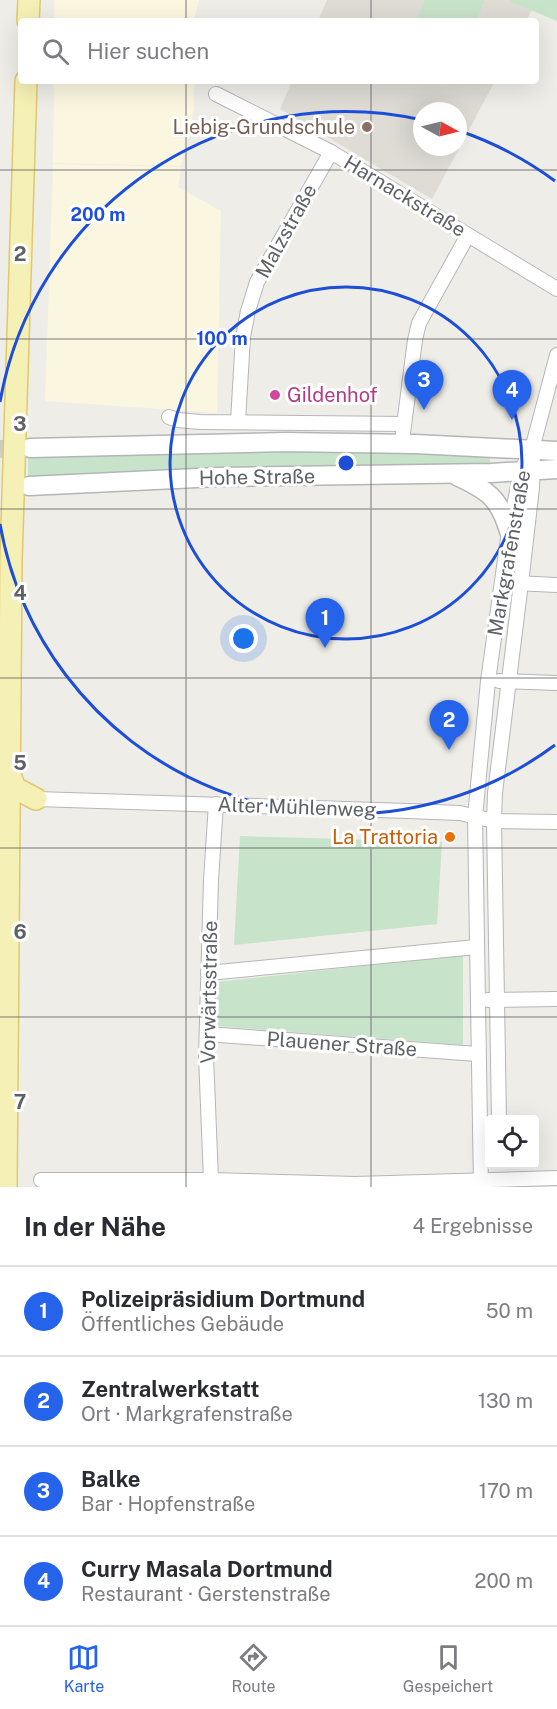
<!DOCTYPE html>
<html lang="de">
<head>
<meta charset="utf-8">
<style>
	:root { --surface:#fff; --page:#f2f2f3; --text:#2b2b33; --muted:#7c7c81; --line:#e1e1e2; --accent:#2563eb }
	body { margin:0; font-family:"Public Sans",sans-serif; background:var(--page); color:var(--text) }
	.controls { position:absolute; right:18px; bottom:18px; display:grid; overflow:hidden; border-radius:6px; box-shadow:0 6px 24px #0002 }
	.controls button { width:54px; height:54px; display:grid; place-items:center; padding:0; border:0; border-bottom:2px solid var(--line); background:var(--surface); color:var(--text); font:30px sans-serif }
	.compass { position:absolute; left:413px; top:102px; width:54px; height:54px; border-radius:50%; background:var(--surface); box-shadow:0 6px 24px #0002; rotate:97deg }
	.you { position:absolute; left:244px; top:639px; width:21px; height:21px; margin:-15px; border:4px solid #fff; border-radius:50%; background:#1a73e8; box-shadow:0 0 0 9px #1a73e833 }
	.badge { display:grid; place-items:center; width:39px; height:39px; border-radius:50%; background:var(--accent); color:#fff; font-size:20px; font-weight:700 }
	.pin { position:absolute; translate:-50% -50px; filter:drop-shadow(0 2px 3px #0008) }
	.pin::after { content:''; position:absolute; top:32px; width:21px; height:18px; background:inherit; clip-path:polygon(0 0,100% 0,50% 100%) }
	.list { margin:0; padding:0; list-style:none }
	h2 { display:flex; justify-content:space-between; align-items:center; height:78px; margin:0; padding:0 24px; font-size:26px }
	h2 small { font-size:20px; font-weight:400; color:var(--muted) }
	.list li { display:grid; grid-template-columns:39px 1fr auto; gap:18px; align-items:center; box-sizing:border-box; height:90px; padding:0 24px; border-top:2px solid var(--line) }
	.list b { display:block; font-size:22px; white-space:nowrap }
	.list p { margin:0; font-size:20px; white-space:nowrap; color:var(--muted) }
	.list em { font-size:20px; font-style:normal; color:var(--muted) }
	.icon { flex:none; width:33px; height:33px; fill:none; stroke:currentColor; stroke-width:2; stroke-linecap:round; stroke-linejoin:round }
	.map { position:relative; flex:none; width:557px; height:1187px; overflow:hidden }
	.search { position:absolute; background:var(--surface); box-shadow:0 6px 24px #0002; left:18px; right:18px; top:18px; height:66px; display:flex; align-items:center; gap:15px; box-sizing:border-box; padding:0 21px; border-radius:6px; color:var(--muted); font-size:22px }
	.sheet { height:438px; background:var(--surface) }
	nav { display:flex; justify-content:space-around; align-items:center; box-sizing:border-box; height:84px; border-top:2px solid var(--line); background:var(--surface); font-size:16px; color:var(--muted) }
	nav a { display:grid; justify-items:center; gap:3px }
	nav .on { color:var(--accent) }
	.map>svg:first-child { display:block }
	.commercial { fill:#faf6e0 }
	.education { fill:#dedcd5; fill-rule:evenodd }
	.green { fill:#c7e3c9 }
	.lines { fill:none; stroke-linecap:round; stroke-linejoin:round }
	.secondary-tunnel { stroke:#cbcac6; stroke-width:18; stroke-dasharray:18 9; stroke-linecap:butt }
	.street-casing { stroke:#b4b6ba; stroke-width:16 }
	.secondary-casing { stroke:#b3b5b9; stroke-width:21 }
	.primary-casing { stroke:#e0c96e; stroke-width:24 }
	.street { stroke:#fff; stroke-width:14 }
	.secondary { stroke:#fff; stroke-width:18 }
	.primary { stroke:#f5f0b5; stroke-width:21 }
	.grid { fill:none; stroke:#5e6165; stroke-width:1.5; stroke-opacity:0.55 }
	.ring { fill:none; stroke:#1d4ed8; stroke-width:3 }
	.education-dot { fill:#8d6e63; stroke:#fff; stroke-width:2 }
	.hotel-dot { fill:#d1479c; stroke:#fff; stroke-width:2 }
	.food-dot { fill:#e8710a; stroke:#fff; stroke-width:2 }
	.labels { text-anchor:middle; stroke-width:6; stroke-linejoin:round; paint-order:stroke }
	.education-label { font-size:20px; fill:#785e54; stroke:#fff; text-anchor:end }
	.street-label { font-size:20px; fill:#5e6165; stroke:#fff }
	.hotel-label { font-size:20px; fill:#b23c85; stroke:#fff; text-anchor:start }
	.food-label { font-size:20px; fill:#c56008; stroke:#fff; text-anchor:end }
	.grid-label { font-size:20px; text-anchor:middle; font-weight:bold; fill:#5e6165; stroke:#fff; stroke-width:6; stroke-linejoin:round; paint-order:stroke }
	.centre { fill:#1d4ed8; stroke:#fff; stroke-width:3 }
	.ring-label { font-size:18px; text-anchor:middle; font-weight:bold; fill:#1d4ed8; stroke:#fff; stroke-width:6; stroke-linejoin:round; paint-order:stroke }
</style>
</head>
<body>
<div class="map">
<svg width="557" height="1187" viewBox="0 0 557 1187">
	<rect width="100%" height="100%" fill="#efede7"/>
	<!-- commercial -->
	<g class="commercial">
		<path d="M54 0H199L194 21H54Z"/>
		<path d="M54 81H194V110L181 166 53 163Z"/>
		<path d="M53 164 181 167 178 187 221 211 217 413 45 401Z"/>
	</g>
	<!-- education -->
	<g class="education">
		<path d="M327 0H507L532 10 526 21H318Z"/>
		<path d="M292 81H495L432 199 280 109ZM422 111H458V147H422Z"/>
	</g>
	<!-- green -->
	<g class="green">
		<path d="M425 0H482L484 1 476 21H416Z"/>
		<path d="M507 0H557V21Z"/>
		<path d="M263 448 490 453V467L28 478V454Z"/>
		<path d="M240 836 442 842 437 924 234 945Z"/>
		<path d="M463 955V1045L216 1026 217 982Z"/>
	</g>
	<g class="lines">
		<!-- secondary-tunnel -->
		<path class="secondary-tunnel" d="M0 449 28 448"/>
		<!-- street casing -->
		<g class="street-casing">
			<g id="street">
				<path d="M216 94 331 152 557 289"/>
				<path d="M169 417 178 420 200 422 404 424"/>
				<path d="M238 421 243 337 248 311 257 282 331 152"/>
				<path d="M403 433 415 340 419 323 468 235"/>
				<path d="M514 583 557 585"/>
				<path d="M499 681 557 683"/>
				<path d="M36 799 408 811 460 813 494 821 557 822"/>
				<path d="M208 973 476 947"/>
				<path d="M488 1000 557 999"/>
				<path d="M207 1034 477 1054"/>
				<path d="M499 1120 494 821 495 793 521 583 532 488 533 461"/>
				<path d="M41 1180H211L355 1184 557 1178"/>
				<path d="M211 1180 206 1056 211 880 216 804"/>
				<path d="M481 1187 475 817 488 681 509 531 521 471 532 449 557 355"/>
			</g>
		</g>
		<!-- secondary casing -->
		<g class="secondary-casing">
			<g id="secondary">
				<path d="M30 448 285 442 415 444 557 451"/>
				<path d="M457 476C487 490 499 497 509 531"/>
				<path d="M29 486 218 477 491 473 557 469"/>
			</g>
		</g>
		<!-- primary casing -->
		<g class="primary-casing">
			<g id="primary">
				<path d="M28 21 29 0"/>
				<path d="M10 775 15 788 36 799"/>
				<path d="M6 1187 11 561 26 81"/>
			</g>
		</g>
		<!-- street -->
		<use href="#street" class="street"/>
		<!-- secondary -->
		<use href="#secondary" class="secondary"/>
		<!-- primary -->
		<use href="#primary" class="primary"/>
	</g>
	<!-- grid -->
	<path class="grid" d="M186 0V21M371 0V21M186 81V1187M371 81V1187M0 170H557M0 339H557M0 509H557M0 678H557M0 848H557M0 1017H557"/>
	<!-- distance rings -->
	<g class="ring">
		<circle cx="346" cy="463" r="176"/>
		<path d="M555 745A351 351 0 0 1 0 524M0 402A351 351 0 0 1 422 120M460 131A351 351 0 0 1 555 181"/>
	</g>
	<!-- markers -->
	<circle class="education-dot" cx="367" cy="127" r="6"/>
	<circle class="hotel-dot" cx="275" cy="395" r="6"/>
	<circle class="food-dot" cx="450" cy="837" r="6"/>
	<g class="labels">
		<!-- education labels -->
		<g class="education-label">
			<text x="355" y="134">Liebig-Grundschule</text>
		</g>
		<!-- street labels -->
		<g class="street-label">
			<text transform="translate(405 196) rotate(31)" y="7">Harnackstraße</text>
			<text transform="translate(286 231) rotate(-61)" y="7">Malzstraße</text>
			<text transform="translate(257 477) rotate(-1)" y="7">Hohe Straße</text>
			<text transform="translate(509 553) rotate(-80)" y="7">Markgrafenstraße</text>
			<text transform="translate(297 807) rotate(2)" y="7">Alter Mühlenweg</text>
			<text transform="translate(209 992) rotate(-89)" y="7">Vorwärtsstraße</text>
			<text transform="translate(342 1044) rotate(4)" y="7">Plauener Straße</text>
		</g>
		<!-- hotel labels -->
		<g class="hotel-label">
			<text x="287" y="402">Gildenhof</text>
		</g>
		<!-- food labels -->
		<g class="food-label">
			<text x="438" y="844">La Trattoria</text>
		</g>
	</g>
	<g class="grid-label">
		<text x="20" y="261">2</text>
		<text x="20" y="431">3</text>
		<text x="20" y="600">4</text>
		<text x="20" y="770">5</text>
		<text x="20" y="939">6</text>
		<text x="20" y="1109">7</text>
	</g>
	<circle cx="346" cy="463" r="9" class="centre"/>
	<g class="ring-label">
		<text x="98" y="221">200 m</text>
		<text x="222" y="345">100 m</text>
	</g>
</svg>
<div class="controls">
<button><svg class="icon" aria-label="locate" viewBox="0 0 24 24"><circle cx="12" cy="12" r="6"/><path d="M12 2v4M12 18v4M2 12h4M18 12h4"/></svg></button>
</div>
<svg class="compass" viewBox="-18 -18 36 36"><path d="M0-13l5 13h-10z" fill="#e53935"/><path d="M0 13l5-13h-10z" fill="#7c7c81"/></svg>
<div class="you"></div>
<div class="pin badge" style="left:325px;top:648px">1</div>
<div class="pin badge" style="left:449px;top:750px">2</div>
<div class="pin badge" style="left:424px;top:410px">3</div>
<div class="pin badge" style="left:512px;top:420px">4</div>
<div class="search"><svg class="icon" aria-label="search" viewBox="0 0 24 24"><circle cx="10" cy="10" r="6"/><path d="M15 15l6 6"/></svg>Hier suchen</div>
</div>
<section class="sheet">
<h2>In der Nähe<small>4 Ergebnisse</small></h2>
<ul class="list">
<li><span class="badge">1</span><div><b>Polizeipräsidium Dortmund</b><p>Öffentliches Gebäude</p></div><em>50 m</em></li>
<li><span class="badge">2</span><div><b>Zentralwerkstatt</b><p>Ort · Markgrafenstraße</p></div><em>130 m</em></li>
<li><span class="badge">3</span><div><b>Balke</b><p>Bar · Hopfenstraße</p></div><em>170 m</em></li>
<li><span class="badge">4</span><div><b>Curry Masala Dortmund</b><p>Restaurant · Gerstenstraße</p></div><em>200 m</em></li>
</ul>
</section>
<nav>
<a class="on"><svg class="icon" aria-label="map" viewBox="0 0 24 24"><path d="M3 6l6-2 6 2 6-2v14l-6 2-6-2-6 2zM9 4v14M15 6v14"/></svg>Karte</a>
<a><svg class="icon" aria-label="directions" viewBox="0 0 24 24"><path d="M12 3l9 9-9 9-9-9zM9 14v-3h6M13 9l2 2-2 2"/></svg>Route</a>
<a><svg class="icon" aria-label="saved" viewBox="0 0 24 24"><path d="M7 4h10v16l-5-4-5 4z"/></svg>Gespeichert</a>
</nav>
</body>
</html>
